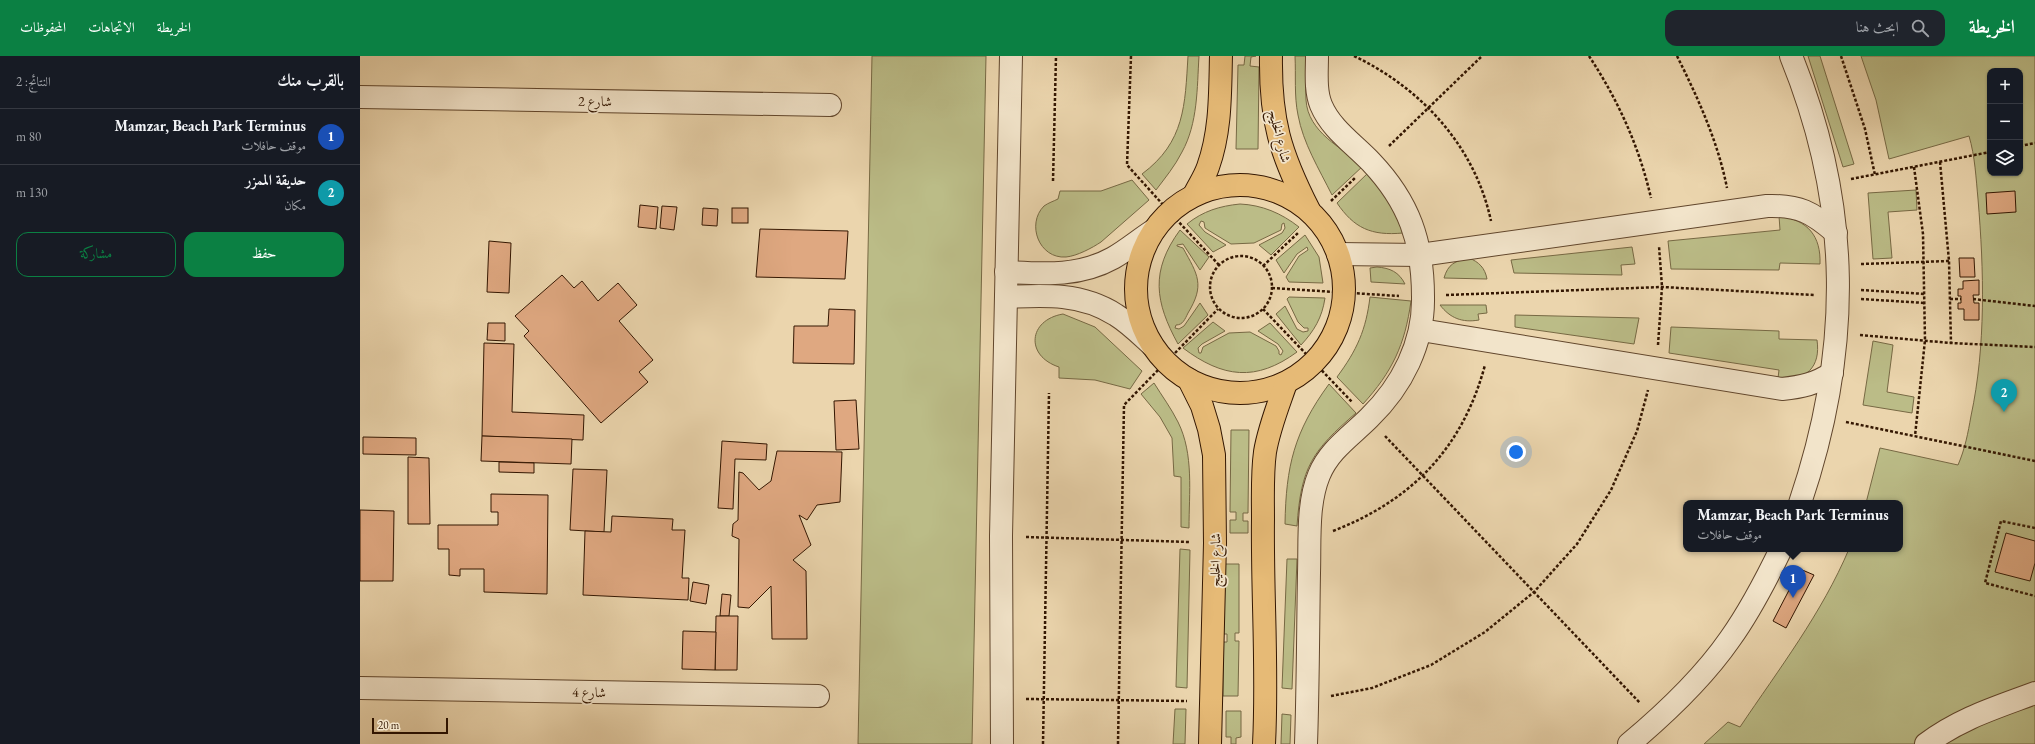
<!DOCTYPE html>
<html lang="ar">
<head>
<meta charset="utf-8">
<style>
	:root { --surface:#171b24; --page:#20242c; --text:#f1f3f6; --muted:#9ea1a6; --line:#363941; --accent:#0b8043 }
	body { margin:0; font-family:"EB Garamond",Amiri,serif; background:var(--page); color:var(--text); direction:rtl }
	.controls { position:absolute; right:12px; top:12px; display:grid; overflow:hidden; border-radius:8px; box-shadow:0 1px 3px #0004 }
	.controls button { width:36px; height:36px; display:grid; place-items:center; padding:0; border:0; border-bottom:1px solid var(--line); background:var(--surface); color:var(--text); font:20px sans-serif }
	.scale { position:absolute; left:12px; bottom:10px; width:76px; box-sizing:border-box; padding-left:4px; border:2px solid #331601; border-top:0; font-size:11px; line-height:14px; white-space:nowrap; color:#331601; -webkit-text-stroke:3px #f2e4ca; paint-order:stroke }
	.you { position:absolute; left:1156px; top:396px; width:14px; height:14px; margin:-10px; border:3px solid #fff; border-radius:50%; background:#1a73e8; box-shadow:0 0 0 6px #1a73e833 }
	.badge { display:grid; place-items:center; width:26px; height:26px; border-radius:50%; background:var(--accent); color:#fff; font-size:13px; font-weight:700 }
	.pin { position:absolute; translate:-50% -33px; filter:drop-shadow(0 1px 2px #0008) }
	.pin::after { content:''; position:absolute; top:21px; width:14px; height:12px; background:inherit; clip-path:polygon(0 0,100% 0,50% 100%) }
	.popup { position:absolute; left:1323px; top:444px; width:220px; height:52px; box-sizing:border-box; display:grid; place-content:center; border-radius:8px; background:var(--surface); filter:drop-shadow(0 1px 3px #0005); font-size:13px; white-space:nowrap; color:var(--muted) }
	.popup b { font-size:15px; color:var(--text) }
	.popup::after { content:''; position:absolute; left:50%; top:100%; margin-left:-8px; border:8px solid transparent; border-top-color:var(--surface) }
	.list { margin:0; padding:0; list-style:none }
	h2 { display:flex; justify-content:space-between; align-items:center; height:52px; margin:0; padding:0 16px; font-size:17px }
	h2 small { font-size:13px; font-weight:400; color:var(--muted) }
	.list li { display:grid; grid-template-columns:26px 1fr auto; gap:12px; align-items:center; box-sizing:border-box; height:56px; padding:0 16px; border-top:1px solid var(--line) }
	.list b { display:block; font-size:15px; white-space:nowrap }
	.list p { margin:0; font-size:13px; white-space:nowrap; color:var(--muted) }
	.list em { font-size:13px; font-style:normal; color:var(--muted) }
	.actions { display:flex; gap:8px; padding:12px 16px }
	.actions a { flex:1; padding:9px 0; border:1px solid var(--accent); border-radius:12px; text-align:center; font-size:14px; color:var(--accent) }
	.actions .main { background:var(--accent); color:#fff }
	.icon { flex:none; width:22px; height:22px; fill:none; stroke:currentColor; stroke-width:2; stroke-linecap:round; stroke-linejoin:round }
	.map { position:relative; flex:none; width:1675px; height:688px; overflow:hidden; direction:ltr }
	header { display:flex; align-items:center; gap:24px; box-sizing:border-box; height:56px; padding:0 20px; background:var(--accent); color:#fff }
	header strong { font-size:19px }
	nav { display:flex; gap:22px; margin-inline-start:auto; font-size:14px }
	.search { width:280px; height:36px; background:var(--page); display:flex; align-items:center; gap:10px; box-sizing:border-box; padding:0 14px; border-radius:12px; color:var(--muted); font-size:15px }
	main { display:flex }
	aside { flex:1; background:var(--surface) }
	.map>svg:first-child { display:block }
	.green { fill:#bbbc87; stroke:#776944; fill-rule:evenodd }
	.building { fill:#dfa881; stroke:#331601 }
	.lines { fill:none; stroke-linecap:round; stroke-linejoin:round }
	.minor-casing { stroke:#61462c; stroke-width:24 }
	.major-casing { stroke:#331601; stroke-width:24 }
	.path { stroke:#331601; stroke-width:2.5; stroke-dasharray:3 2; stroke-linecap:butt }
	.minor { stroke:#f2e4ca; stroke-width:22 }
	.major { stroke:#e6ba76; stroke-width:22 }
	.labels { text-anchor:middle; stroke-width:3.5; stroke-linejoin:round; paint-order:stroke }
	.street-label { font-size:14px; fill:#331601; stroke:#f2e4ca }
</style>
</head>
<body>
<header>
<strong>الخريطة</strong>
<div class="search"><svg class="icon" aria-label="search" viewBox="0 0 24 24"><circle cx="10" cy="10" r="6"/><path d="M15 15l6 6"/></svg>ابحث هنا</div>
<nav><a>الخريطة</a><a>الاتجاهات</a><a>المحفوظات</a></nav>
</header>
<main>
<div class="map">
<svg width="1675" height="688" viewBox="0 0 1675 688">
	<rect width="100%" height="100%" fill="#ebd5ad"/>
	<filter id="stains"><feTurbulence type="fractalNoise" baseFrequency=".005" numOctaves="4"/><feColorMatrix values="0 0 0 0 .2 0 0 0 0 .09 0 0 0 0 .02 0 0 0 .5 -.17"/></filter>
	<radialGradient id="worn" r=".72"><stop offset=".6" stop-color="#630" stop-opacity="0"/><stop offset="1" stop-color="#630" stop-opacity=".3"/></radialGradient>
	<!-- green -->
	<g class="green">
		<path d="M512 0H626L612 688H498Z"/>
		<path d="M828 0H839C837 32 838 67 822 96 815 110 805 122 796 134L782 118C825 86 825 49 828 0Z"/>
		<path d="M885 0H896L891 1 890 10 899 11 898 93H876L878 9H884Z"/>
		<path d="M935 0H946C946 14 945 29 946 44 948 76 981 92 1004 109L972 139C959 113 943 87 938 59 934 40 936 19 935 0Z"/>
		<path d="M1448 0H1460L1494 108 1483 111Z"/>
		<path d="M1501 0H1675V688H1344L1368 666 1380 671C1419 613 1462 557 1489 493H1540V447H1506L1520 392 1598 409C1605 393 1608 377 1611 360 1626 290 1624 214 1618 143 1616 122 1615 100 1609 80L1529 103 1516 44ZM1630 15H1660V117H1630Z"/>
		<path d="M1009 116 1038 161 1043 177C1011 180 994 172 977 147Z"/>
		<path d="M772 124 789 144 741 186C732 192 717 200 706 201 679 203 666 168 684 150 688 147 694 145 698 143L700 135H741Z"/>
		<path d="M1556 134 1557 154 1528 156 1532 202 1513 203 1508 137Z"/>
		<path d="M880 148C902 149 921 157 939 171L911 199 899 189 922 177 925 172 924 167 922 168 921 174 894 187 871 188 848 174 845 172 844 166 841 165 839 169 845 176 866 189 853 196 827 168C843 155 860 150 880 148Z"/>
		<path d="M1419 160C1448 164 1461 180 1460 208L1420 207 1419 214 1311 213 1308 185 1420 174Z"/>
		<path d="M820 174 849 201 840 214 823 188 817 189V190L823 192C838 219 845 229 828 257 825 263 823 269 816 269L815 272 819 273 824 270 840 247 848 259 818 288C795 246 790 215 820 174Z"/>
		<path d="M945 179 959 201 963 227 929 226 926 221 939 200 948 194 947 191 937 198 924 217 916 204Z"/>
		<path d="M1272 191 1275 208 1261 209 1262 219 1154 217 1151 204Z"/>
		<path d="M1109 202C1119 206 1125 212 1127 223L1084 222C1088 208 1095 205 1109 202Z"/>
		<path d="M1017 211C1030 212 1039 216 1045 228L1011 226 1010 212Z"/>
		<path d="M929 241 965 242C962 262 954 275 941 289L916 258 925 250 937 273 943 276 948 275V272H944L938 266 927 243Z"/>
		<path d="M1010 241 1051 245C1045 289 1032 316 1003 348L977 321C997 294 1006 274 1010 241Z"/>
		<path d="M1080 249H1126L1127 257 1118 258 1119 264C1102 267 1090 262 1080 249Z"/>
		<path d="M703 258 735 271 782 315 770 333 735 324 699 322V311C665 300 668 264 703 258Z"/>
		<path d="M1155 259 1279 262 1274 288 1155 271Z"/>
		<path d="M853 266 865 275 842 288 838 292 839 297H841L843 291 869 277 890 276 916 290 919 295V298L921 299 923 295 918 288 898 275 910 267 937 296C896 326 863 322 823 292Z"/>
		<path d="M1311 271 1419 275V283L1457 284C1461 311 1446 326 1418 322L1419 314 1309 297Z"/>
		<path d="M1513 285 1533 289 1527 336 1554 341 1552 357 1503 349Z"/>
		<path d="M794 327C802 340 811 352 818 366 834 398 829 437 829 472L821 471V421L814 420 812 382 800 361 781 338Z"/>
		<path d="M969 328 996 357C952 395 941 411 937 470L925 468C926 410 934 376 969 328Z"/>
		<path d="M871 374H889L888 457H883V465H888V477H870V464H876V456H870Z"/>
		<path d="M820 493 830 494 827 632 816 631Z"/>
		<path d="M927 503H937L932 633 922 632Z"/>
		<path d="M862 508H879V577H875V585H879L878 640H863V586H867V578H862Z"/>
		<path d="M815 653H826L825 688H813Z"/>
		<path d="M866 655H881V681L876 682V688H871V681H866Z"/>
		<path d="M922 658 931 659 930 688H921Z"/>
	</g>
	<!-- building -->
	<g class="building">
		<path d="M1655 135 1656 156 1627 158 1626 137Z"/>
		<path d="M280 149 298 151 296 173 278 171Z"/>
		<path d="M302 150 317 151 314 174 300 172Z"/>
		<path d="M343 152 358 153 357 170 342 169Z"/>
		<rect x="372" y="152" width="16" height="15"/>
		<path d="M400 173 488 175 485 223 396 221Z"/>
		<path d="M129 185 151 187 149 237 127 236Z"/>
		<path d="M1599 202H1614L1615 221H1600Z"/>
		<path d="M202 219 214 232 222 225 238 245 258 227 277 249 259 265 293 304 279 316 288 326 241 367 164 280 169 275 155 260Z"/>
		<path d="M1619 224V239H1613L1614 247H1619V264H1604V253H1598V247H1601V240H1598V233H1603V225Z"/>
		<path d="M469 253 495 254 494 308 433 307 434 270H468Z"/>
		<path d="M128 267H145V285L127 284Z"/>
		<path d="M124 287 154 288 152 356 224 359 223 384 122 380Z"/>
		<path d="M496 344 499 393 476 394 474 345Z"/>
		<path d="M122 380 212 383 211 408 121 405Z"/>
		<path d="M3 381 56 382V399L3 398Z"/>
		<path d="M362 385 407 388 406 404 375 403 373 453 358 452Z"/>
		<path d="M417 395 482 396 480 446 457 449 447 464 439 459 451 489 433 504 446 515 447 583H412L411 530 389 552 378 551 379 483 372 480 373 468 378 464 379 416 383 417 399 434 411 425Z"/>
		<path d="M48 401 69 402 70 468H48Z"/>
		<path d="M139 406 174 407V417L139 416Z"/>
		<path d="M213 413 247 414 244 476 210 474Z"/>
		<path d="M131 438 188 439 187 538 124 536V513H100V520L89 519V493H78V469H138V456H131Z"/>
		<path d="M0 454 34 455 33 525H0Z"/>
		<path d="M252 460 313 463 312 474H325L322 522H329L328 544 223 539 225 475 251 476Z"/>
		<path d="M1646 477 1675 485V507L1670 525 1635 516Z"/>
		<path d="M1440 513 1454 519 1426 572 1413 565Z"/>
		<path d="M333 526 349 529 346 548 330 545Z"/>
		<path d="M362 538 371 539 369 560H360Z"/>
		<path d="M356 560H378L377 614H355Z"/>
		<path d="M323 575 356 576 355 614 322 613Z"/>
	</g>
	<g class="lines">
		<!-- minor casing -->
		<g class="minor-casing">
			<g id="minor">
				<path d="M1431 0C1492 150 1492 294 1440 447"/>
				<path d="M0 41 470 49"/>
				<path d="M978 198 1060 199 1407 150C1439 149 1452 156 1476 177"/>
				<path d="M646 216C683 218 719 221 753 202 767 194 780 183 794 174"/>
				<path d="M646 241C685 239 722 237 756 259 769 267 781 279 792 289"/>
				<path d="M1061 274 1422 333C1441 331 1456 328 1472 317"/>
				<path d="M0 632 458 640"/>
				<path d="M642 688 641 480 651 0"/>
				<path d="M946 688C948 631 948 574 949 517 950 485 947 448 959 419 969 394 991 380 1009 362 1042 330 1064 287 1063 241 1063 186 1049 146 1011 106 994 88 971 73 961 49 955 34 957 16 957 0"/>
				<path d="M1269 688C1306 657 1343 622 1370 583 1390 555 1406 524 1421 493"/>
				<path d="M1566 688C1601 662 1635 652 1675 637"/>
			</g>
		</g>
		<!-- major casing -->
		<g class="major-casing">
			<g id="major">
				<path d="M911 0C910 64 920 97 949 154"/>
				<circle cx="880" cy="233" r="104"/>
				<path d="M834 139C839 129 845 120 848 111 861 75 860 37 861 0"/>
				<path d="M829 324 842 350 849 373 854 399 855 487 850 688"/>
				<path d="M904 688C908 613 902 538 903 463 903 441 902 418 905 396 909 372 918 350 926 327"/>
			</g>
		</g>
		<!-- path -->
		<g class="path">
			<path d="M771 0 767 109 806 152"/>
			<path d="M994 0C1061 32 1115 90 1131 165"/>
			<path d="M1229 0C1258 44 1279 90 1291 142"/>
			<path d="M1317 0C1338 42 1358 86 1367 132"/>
			<path d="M1481 0 1505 73 1515 119"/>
			<path d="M1029 90 1122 0"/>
			<path d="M1660 90 1675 87"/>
			<path d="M1580 106 1589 205 1591 287"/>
			<path d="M1554 111 1563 178 1565 284 1555 380"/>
			<path d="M1491 123 1630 96"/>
			<path d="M693 125 696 0"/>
			<path d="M971 145 995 122"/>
			<path d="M816 163 859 209"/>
			<circle cx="881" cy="231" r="31"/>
			<path d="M1501 208 1589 205"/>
			<path d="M903 210 939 176"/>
			<path d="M912 232 1039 240"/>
			<path d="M1501 234 1565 238"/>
			<path d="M1086 239 1302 231 1454 239"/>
			<path d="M1501 243 1565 247"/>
			<path d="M1590 243H1601"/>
			<path d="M1613 243 1675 250"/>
			<path d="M903 253 992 346"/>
			<path d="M1500 279 1591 287 1675 291"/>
			<path d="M1298 289 1302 231 1299 190"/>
			<path d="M815 297 858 253"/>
			<path d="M1486 366 1675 405"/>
			<path d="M1025 380 1280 647"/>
			<path d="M1675 472 1641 465 1625 527 1675 540"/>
			<path d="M973 475C1053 444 1103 391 1125 309"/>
			<path d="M666 481 830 486"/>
			<path d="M971 640 1012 632 1071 609 1125 576 1174 536 1217 488 1251 434 1277 375 1288 334"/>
			<path d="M666 643 827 645"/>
			<path d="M683 688 689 337"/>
			<path d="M758 688 764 349 800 312"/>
		</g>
		<!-- minor -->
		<use href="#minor" class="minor"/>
		<!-- major -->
		<use href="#major" class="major"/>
	</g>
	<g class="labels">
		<!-- street labels -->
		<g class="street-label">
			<text transform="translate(235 45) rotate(1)" y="5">شارع 2</text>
			<text transform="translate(920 80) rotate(76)" y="5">شارع الخليج</text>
			<text transform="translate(855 504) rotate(-89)" y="5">شارع الخليج</text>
			<text transform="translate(229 636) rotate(1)" y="5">شارع 4</text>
		</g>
	</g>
	<rect width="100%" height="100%" filter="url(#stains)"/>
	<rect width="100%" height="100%" fill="url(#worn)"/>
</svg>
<div class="controls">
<button>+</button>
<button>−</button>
<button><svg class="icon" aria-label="layers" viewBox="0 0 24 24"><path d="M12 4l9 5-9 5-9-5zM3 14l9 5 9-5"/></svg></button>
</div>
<div class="scale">20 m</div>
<div class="you"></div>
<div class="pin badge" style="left:1433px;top:542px;background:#1a4fb4">1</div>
<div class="popup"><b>Mamzar, Beach Park Terminus</b>موقف حافلات</div>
<div class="pin badge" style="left:1644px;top:356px;background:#0f9aa8">2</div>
</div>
<aside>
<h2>بالقرب منك<small>النتائج: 2</small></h2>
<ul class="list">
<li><span class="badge" style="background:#1a4fb4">1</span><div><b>Mamzar, Beach Park Terminus</b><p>موقف حافلات</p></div><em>80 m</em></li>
<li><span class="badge" style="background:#0f9aa8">2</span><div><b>حديقة الممزر</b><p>مكان</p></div><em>130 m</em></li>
</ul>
<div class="actions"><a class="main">حفظ</a><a>مشاركة</a></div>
</aside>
</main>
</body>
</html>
